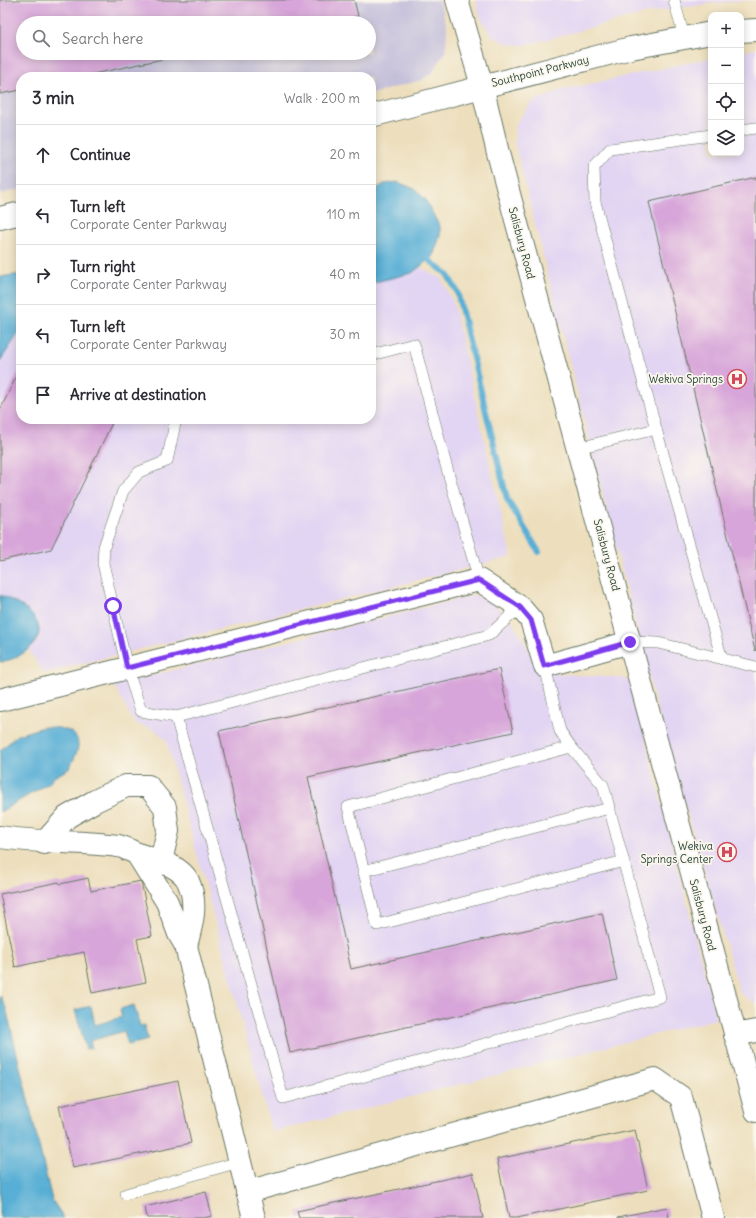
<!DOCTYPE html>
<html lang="en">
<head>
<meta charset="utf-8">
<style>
	:root { --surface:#fff; --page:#f7f7f7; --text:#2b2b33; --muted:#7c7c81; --line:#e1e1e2 }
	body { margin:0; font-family:Delius,sans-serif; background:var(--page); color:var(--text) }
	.controls { position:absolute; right:12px; top:12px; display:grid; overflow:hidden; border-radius:8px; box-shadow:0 2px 10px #0003 }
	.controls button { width:36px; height:36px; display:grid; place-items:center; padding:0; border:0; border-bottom:1px solid var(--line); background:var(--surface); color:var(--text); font:20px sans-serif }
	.stop { position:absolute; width:12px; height:12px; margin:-9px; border:3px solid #7c3aed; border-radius:50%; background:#fff }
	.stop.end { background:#7c3aed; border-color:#fff; box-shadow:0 1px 4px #0008 }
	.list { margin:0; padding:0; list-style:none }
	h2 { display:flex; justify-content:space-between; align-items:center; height:52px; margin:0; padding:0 16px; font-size:17px }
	h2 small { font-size:13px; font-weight:400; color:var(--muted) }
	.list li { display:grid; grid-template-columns:26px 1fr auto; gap:12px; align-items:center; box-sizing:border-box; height:60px; padding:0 16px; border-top:1px solid var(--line) }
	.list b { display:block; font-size:15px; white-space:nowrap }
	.list p { margin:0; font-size:13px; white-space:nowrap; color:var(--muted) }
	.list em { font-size:13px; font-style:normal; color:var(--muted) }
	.icon { flex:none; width:22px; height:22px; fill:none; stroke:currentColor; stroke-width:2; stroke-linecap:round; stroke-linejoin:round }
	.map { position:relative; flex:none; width:756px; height:1218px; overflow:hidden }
	.search { position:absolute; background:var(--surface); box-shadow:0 2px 10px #0003; left:16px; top:16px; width:360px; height:44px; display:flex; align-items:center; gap:10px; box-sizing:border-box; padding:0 14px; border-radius:22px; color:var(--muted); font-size:15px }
	.panel { position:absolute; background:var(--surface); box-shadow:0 2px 10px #0003; left:16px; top:72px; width:360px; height:352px; border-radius:16px }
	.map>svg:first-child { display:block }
	.built { fill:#e2d4f3 }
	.industrial { fill:#c5c0da; fill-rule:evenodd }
	.water { fill:#58afd5; stroke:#3c7684 }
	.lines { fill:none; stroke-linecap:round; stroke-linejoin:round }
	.stream { stroke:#58afd5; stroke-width:6 }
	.building { fill:#d7a5d9 }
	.lane-casing { stroke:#677664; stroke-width:12 }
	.street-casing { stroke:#677664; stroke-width:24 }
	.secondary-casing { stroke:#677664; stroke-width:24 }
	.lane { stroke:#fff; stroke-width:11 }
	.street { stroke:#fff; stroke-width:22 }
	.secondary { stroke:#fff; stroke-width:22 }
	.route { stroke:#7c3aed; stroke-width:5 }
	.labels { text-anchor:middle; stroke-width:3.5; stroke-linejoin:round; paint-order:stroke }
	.street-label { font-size:11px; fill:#1f3d34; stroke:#fbf7ec }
	.poi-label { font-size:11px; fill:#1f3d34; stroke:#fbf7ec; text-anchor:end }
</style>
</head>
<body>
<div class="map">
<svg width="756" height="1218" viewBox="0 0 756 1218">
	<rect width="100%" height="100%" fill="#fbf7ec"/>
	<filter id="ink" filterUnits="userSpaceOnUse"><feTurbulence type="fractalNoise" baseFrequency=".025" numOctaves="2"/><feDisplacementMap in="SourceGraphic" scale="8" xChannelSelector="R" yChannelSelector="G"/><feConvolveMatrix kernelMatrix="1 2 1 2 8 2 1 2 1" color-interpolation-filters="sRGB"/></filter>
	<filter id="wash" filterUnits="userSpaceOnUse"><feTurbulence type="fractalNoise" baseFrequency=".012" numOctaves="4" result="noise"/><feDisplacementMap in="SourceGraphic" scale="16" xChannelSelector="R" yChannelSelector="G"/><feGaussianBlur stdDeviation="0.9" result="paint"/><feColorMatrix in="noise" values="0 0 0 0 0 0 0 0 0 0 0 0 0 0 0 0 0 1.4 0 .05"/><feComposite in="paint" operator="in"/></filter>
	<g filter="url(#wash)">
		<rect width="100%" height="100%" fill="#eddfbd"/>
		<!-- built -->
		<g class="built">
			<path d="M476 0H756L715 3 651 12 525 45 508 44 492 36 481 19Z"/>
			<path d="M756 49V1004L740 993 654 698 515 144V125L532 102 562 90 711 58V153H741V52Z"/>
			<path d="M420 267 441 278 453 302 511 557 44 673 29 651 39 635 31 615 17 603 0 595V361L21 330V419H371V283L411 273Z"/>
			<path d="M475 595 489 601 509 616 538 666 561 674 622 678 631 682 716 1019 272 1132 166 740 156 730 134 723 114 685Z"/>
		</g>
		<!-- industrial -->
		<path class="industrial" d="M0 0H439L447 27 446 51 432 73 422 80 371 94V77H21V189L0 194ZM23 23H369V53H23Z"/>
		<!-- water -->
		<g class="water">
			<path d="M397 182 415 189 425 199 440 227V236L433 256 412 273 371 283V192L384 184Z"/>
			<path d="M21 274V330L0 361V277Z"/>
			<path d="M0 595C14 601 33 610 38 625 45 644 15 661 0 662Z"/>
			<path d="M43 727C56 727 80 728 78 747 77 754 72 762 70 768L54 777 49 783 0 812V751L17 735Z"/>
			<path d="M0 995 6 1008 52 1200 64 1218H0Z"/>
			<path d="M134 1005 140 1026 144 1025 148 1040 128 1045 124 1031 90 1041 92 1048 86 1049 75 1010 91 1006 95 1025 122 1017 120 1009Z"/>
		</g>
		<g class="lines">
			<!-- stream -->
			<path class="stream" d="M429 260 447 274 457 291 507 499 539 552"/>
		</g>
		<g id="blocks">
			<!-- building -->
			<g class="building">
				<path d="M0 0H354L358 16 326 23H23V53L186 54 79 77H21V90L0 94Z"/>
				<path d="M756 177V650L755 651 649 202Z"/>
				<path d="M21 367V419H114L51 549 0 561V410Z"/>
				<path d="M499 669 513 732 308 777 351 969 602 913 617 980 290 1053 219 731Z"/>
				<path d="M88 878 91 891 141 881 152 936 137 939 146 982 92 993 84 952 15 967 0 894 59 882 60 884Z"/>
				<path d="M178 1081 191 1143 73 1168 59 1106Z"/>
				<path d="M635 1130 648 1190 517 1218H509L497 1159Z"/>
				<path d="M473 1173 483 1218H299L297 1211Z"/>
				<path d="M206 1192 212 1216 203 1218H147L145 1207Z"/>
				<path d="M667 1207 669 1218H618V1217Z"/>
			</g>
		</g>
	</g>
	<g filter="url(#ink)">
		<use href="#blocks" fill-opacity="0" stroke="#677664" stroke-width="1"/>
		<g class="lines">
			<!-- lane casing -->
			<g class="lane-casing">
				<g id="lane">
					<path d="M674 0 684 37"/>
					<path d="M741 130 756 128"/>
					<path d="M371 355 414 344 444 458 479 580"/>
					<path d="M176 419 167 461 139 472 123 491 104 547 103 563 127 668 141 711 176 717 283 1098 660 997 603 785 571 747 348 807 377 925 624 861"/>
					<path d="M656 429 595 202 594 167 610 149 711 135"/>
					<path d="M578 448 656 429 722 659"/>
					<path d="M630 642 658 643 756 667"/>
					<path d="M545 666 560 731 571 747"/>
					<path d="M176 717 489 635 520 607"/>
					<path d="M363 871 610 808"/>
					<path d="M126 1194 239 1162"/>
				</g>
			</g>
			<!-- street casing -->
			<g class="street-casing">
				<g id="street">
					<path d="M482 86 498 153 756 1111"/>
					<path d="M0 700 479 580 520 607 531 620 545 666 630 642"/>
					<path d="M0 837C40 843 79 841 118 846 125 847 132 852 138 854 154 860 179 864 188 881 198 903 192 924 186 946"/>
					<path d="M44 843 67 817 95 801 126 786H148L165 807 168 831 161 861"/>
					<path d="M137 854 167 902 179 934 186 946 254 1218"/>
					<path d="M735 1035 756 1031"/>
					<path d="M247 1192 655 1079 681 1097 713 1218"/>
				</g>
			</g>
			<!-- secondary casing -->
			<g class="secondary-casing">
				<g id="secondary">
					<path d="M457 0 482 86"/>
					<path d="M741 31 756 30"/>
					<path d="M371 116 631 48 711 33"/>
					<path d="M0 218 21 213"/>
				</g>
			</g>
			<!-- lane -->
			<use href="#lane" class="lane"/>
			<!-- street -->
			<use href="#street" class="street"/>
			<!-- secondary -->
			<use href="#secondary" class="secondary"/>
		</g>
	</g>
	<g class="lines" filter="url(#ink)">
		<!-- route -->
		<path class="route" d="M113 606 127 668 479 580 520 607 531 620 544 666 630 642"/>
	</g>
	<!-- icons -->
	<defs>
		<g id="hospital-ring" transform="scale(1)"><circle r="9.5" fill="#fbf7ec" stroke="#d1495b" stroke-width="1.5"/><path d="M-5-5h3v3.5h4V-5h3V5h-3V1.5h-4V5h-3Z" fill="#d1495b"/></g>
	</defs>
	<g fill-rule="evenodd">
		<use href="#hospital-ring" x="737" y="379"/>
		<use href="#hospital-ring" x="727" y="852"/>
	</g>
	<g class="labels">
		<!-- street labels -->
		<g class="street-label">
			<text transform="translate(540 71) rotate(-14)" y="4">Southpoint Parkway</text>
			<text transform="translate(522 243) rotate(75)" y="4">Salisbury Road</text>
			<text transform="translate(607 555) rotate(75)" y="4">Salisbury Road</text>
			<text transform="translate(703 915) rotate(75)" y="4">Salisbury Road</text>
		</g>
		<!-- poi labels -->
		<g class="poi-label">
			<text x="723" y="383">Wekiva Springs</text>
			<text x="713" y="850">Wekiva<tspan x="713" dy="13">Springs Center</tspan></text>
		</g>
	</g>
</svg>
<div class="controls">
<button>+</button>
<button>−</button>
<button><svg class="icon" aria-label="locate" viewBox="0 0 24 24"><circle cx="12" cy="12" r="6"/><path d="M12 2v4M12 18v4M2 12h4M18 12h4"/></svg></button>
<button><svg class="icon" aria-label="layers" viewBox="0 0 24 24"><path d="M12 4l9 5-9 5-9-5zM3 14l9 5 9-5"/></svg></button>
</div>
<div class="stop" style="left:113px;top:606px"></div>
<div class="stop end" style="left:630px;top:642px"></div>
<div class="search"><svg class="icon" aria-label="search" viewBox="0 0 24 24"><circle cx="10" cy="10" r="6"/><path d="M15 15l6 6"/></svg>Search here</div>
<section class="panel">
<h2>3 min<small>Walk · 200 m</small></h2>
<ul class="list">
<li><svg class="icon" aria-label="ahead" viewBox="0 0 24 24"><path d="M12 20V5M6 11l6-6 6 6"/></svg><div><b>Continue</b></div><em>20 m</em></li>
<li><svg class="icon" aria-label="left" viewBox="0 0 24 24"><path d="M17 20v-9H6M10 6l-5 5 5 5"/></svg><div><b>Turn left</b><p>Corporate Center Parkway</p></div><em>110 m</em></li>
<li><svg class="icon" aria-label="right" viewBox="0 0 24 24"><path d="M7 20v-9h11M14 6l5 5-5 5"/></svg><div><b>Turn right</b><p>Corporate Center Parkway</p></div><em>40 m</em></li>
<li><svg class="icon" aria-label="left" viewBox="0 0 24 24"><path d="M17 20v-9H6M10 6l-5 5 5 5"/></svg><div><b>Turn left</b><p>Corporate Center Parkway</p></div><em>30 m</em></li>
<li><svg class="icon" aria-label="arrive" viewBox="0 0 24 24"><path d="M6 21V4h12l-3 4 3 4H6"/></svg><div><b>Arrive at destination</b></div></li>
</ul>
</section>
</div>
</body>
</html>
